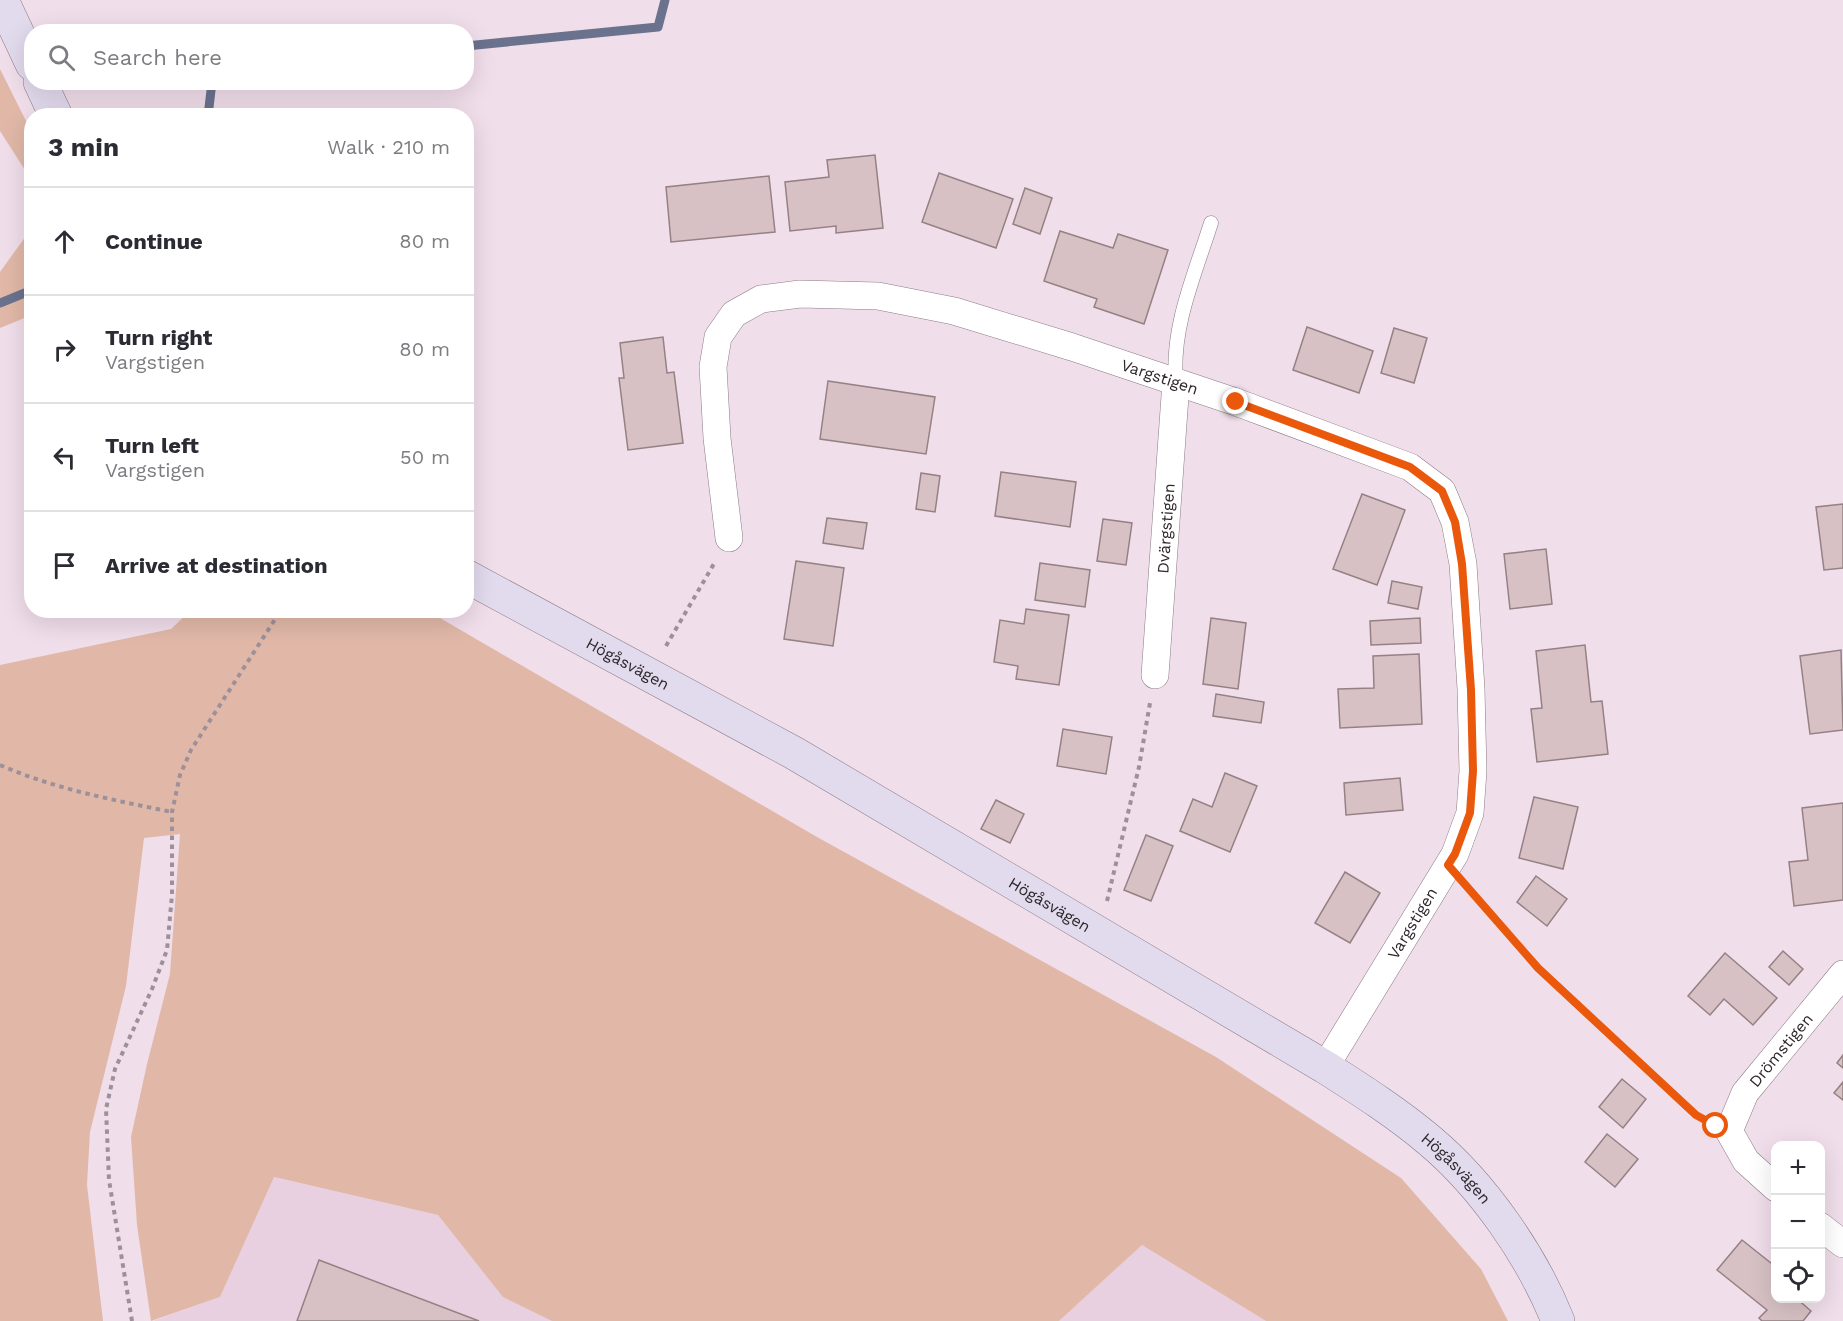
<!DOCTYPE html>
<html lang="en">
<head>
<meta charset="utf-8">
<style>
	:root { --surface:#fff; --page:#f7f7f7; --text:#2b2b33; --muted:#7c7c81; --line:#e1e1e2 }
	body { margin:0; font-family:"Work Sans",sans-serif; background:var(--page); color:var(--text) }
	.controls { position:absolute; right:18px; bottom:18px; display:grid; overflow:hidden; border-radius:12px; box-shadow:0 6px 24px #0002 }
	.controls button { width:54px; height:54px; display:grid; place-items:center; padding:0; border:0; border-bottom:2px solid var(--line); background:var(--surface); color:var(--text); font:30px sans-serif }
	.stop { position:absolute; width:18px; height:18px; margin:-14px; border:4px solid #ea580c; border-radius:50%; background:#fff }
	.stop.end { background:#ea580c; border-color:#fff; box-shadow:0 2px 6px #0008 }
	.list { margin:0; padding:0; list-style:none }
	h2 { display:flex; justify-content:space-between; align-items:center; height:78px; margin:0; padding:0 24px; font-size:26px }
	h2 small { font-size:20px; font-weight:400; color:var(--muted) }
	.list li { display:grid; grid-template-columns:39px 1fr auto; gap:18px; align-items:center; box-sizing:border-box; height:108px; padding:0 24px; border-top:2px solid var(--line) }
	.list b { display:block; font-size:22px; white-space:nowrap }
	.list p { margin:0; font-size:20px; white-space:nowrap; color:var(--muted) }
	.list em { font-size:20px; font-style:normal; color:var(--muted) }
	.icon { flex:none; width:33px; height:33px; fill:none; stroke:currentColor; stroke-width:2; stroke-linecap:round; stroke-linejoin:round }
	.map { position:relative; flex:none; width:1843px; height:1321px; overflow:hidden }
	.search { position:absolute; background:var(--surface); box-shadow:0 6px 24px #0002; left:24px; top:24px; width:450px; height:66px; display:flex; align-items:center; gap:15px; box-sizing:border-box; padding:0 21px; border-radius:24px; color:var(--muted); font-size:22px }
	.panel { position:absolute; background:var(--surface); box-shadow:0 6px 24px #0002; left:24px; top:108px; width:450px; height:510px; border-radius:24px }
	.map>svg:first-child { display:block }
	.built { fill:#e8d0e1 }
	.green { fill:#e1b8a8 }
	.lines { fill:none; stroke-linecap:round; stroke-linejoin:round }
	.stream { stroke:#6b728e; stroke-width:9 }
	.building { fill:#d7c1c4; stroke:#958183; stroke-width:1.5 }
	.lane-casing { stroke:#8b7b86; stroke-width:15 }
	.street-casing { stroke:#8b7b86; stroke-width:28 }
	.secondary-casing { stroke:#8b7b86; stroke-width:34 }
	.path { stroke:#9d9099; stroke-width:4; stroke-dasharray:4.5 4.5; stroke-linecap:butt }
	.lane { stroke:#fff; stroke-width:14 }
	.street { stroke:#fff; stroke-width:27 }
	.secondary { stroke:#e2daed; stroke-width:33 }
	.route { stroke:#ea580c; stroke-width:8 }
	.labels { text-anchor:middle; stroke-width:6; stroke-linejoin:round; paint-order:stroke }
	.street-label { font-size:16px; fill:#2e272c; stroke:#fff }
</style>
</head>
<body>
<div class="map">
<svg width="1843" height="1321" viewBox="0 0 1843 1321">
	<rect width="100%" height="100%" fill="#f0deea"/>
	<!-- built -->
	<g class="built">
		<path d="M273 1177 438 1215 503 1296 552 1321H153L220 1297Z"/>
		<path d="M1142 1245 1266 1321H1059Z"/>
	</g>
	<!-- green -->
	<g class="green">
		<path d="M0 69 31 131V226L25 170 0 131Z"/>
		<path d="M31 229V318L27 317 0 328V272Z"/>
		<path d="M190 611H428L817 837 1216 1057 1401 1178 1481 1269 1508 1321H1266L1142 1245 1059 1321H552L503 1297 438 1215 274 1177 220 1297 151 1321 137 1225 131 1137 147 1064 170 974 180 834 144 838 126 986 90 1132 87 1185 103 1321H0V665L171 629Z"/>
	</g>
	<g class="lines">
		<!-- stream -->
		<g class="stream">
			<path d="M466 46 658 27 665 0"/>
			<path d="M208 116 212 82"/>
			<path d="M0 303 32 290"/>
		</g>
	</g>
	<!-- building -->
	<g class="building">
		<path d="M875 155 883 228 836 233V226L790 231 785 182 829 177 827 160Z"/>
		<path d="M939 173 1013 199 996 248 922 222Z"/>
		<path d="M769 176 775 232 671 242 666 187Z"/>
		<path d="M1025 188 1052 198 1040 234 1013 224Z"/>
		<path d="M1060 231 1113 248 1118 234 1168 250 1144 324 1094 307 1097 299 1044 281Z"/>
		<path d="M1307 327 1373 351 1359 393 1293 370Z"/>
		<path d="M1394 328 1427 338 1414 383 1381 373Z"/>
		<path d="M663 337 667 373 674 372 683 443 628 450 619 378H624L620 343Z"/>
		<path d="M828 381 935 397 926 454 820 439Z"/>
		<path d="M1001 472 1076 482 1070 527 995 516Z"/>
		<path d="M921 473 940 476 935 512 916 509Z"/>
		<path d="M1362 494 1405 510 1377 585 1333 569Z"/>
		<path d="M1843 504V568L1824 570 1816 507Z"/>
		<path d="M827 518 867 523 863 549 823 543Z"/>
		<path d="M1103 519 1132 523 1126 565 1097 561Z"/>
		<path d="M1546 549 1552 604 1510 609 1504 554Z"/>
		<path d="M796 561 844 568 833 646 784 639Z"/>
		<path d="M1040 563 1090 570 1085 607 1035 600Z"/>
		<path d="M1392 581 1422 587 1418 609 1388 603Z"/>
		<path d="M1026 609 1069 615 1059 685 1016 679 1018 666 994 662 1000 620 1024 624Z"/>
		<path d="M1211 618 1246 623 1238 689 1203 684Z"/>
		<path d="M1420 618 1421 643 1371 645 1370 621Z"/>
		<path d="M1585 645 1591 702 1602 701 1608 754 1537 762 1531 709 1542 708 1536 651Z"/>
		<path d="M1841 650 1843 730 1810 734 1800 656Z"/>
		<path d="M1419 654 1422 724 1340 728 1338 689 1374 688 1373 656Z"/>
		<path d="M1216 694 1264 702 1261 723 1213 716Z"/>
		<path d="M1063 729 1112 737 1106 774 1057 766Z"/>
		<path d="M1225 773 1257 786 1230 852 1180 831 1193 799 1212 807Z"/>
		<path d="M1400 778 1403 810 1346 815 1344 783Z"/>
		<path d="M1534 797 1578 807 1563 869 1519 858Z"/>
		<path d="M996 800 1024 814 1010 843 981 829Z"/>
		<path d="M1843 803V900L1794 906 1789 862 1808 860 1802 808Z"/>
		<path d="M1146 835 1173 846 1151 901 1124 890Z"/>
		<path d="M1345 872 1380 893 1350 943 1315 923Z"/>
		<path d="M1536 876 1567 899 1547 926 1517 902Z"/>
		<path d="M1783 951 1803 969 1789 985 1769 967Z"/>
		<path d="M1725 953 1777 998 1753 1025 1724 999 1710 1015 1688 996Z"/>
		<path d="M1843 1055V1068L1837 1063Z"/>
		<path d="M1622 1079 1646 1099 1623 1128 1599 1107Z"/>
		<path d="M1843 1082V1100L1834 1093Z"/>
		<path d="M1607 1134 1638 1159 1615 1187 1585 1162Z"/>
		<path d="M1742 1240 1776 1267V1298H1796L1811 1311 1803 1321H1762L1759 1318 1767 1310 1717 1270Z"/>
		<path d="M319 1260 479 1321H297Z"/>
	</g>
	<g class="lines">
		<!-- lane casing -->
		<g class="lane-casing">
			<path id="lane" d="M1176 382C1171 327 1195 274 1211 223"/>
		</g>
		<!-- street casing -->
		<g class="street-casing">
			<g id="street">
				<path id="s1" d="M729 538 717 438 713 367 718 337 734 314 761 299 800 294 878 296 954 311 1072 347 1236 402 1410 467 1442 491 1455 522 1463 564 1471 689 1473 771 1470 813 1455 854 1325 1067"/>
				<path id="s2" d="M1155 675 1176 382"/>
				<path id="s3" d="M1776 1188 1746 1161 1729 1131 1745 1093 1843 974"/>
				<path d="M1820 1226 1843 1244"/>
			</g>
		</g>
		<!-- secondary casing -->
		<g class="secondary-casing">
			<g id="secondary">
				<path d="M2 0 32 64"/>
				<path d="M40 82 56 116"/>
				<path id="s4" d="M466 576 794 753 1325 1067C1361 1090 1397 1113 1429 1140 1483 1185 1532 1256 1558 1321"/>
			</g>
		</g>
		<!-- path -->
		<g class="path">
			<path d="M666 646 715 562"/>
			<path d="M0 765C55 789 113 800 172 812"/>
			<path d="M1468 888 1537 968 1696 1115 1702 1118"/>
			<path d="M1107 901 1139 767 1150 703"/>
			<path d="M132 1321 109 1180 106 1109 115 1069 152 989 167 950 172 895V812L180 775 191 750 281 610"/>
		</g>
		<!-- lane -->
		<use href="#lane" class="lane"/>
		<!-- street -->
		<use href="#street" class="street"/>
		<!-- secondary -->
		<use href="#secondary" class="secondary"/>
	</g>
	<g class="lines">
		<!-- route -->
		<path class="route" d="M1236 402 1410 467 1442 491 1455 522 1462 564 1471 690 1473 771 1470 813 1455 854 1448 865 1538 968 1696 1115 1716 1126"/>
	</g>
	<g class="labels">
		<!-- street labels -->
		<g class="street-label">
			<text dy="6" stroke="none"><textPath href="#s1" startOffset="672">Vargstigen</textPath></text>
			<text dy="6" stroke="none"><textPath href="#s2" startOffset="147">Dvärgstigen</textPath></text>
			<text dy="6" stroke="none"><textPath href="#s4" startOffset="184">Högåsvägen</textPath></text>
			<text dy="6" stroke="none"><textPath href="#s4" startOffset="670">Högåsvägen</textPath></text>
			<text transform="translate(1412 923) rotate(-59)" y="6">Vargstigen</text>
			<text dy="6" stroke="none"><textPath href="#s3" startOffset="172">Drömstigen</textPath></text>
			<text dy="6" stroke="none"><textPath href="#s4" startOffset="1156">Högåsvägen</textPath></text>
		</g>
	</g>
</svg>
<div class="controls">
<button>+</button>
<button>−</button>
<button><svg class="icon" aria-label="locate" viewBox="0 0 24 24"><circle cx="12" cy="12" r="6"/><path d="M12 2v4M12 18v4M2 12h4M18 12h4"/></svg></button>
</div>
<div class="stop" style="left:1716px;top:1126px"></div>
<div class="stop end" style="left:1236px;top:402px"></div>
<div class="search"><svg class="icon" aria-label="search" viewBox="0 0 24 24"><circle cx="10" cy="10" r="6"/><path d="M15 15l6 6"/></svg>Search here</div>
<section class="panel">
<h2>3 min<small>Walk · 210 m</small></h2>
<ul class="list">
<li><svg class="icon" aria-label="ahead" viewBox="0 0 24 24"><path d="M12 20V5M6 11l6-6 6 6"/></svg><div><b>Continue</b></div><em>80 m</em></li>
<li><svg class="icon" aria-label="right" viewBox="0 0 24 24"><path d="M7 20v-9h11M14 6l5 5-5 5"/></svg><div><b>Turn right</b><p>Vargstigen</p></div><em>80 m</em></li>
<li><svg class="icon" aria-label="left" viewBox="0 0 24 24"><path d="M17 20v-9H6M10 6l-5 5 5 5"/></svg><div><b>Turn left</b><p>Vargstigen</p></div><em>50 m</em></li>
<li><svg class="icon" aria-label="arrive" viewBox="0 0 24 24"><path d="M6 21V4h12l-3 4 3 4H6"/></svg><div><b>Arrive at destination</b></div></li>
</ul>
</section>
</div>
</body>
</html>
